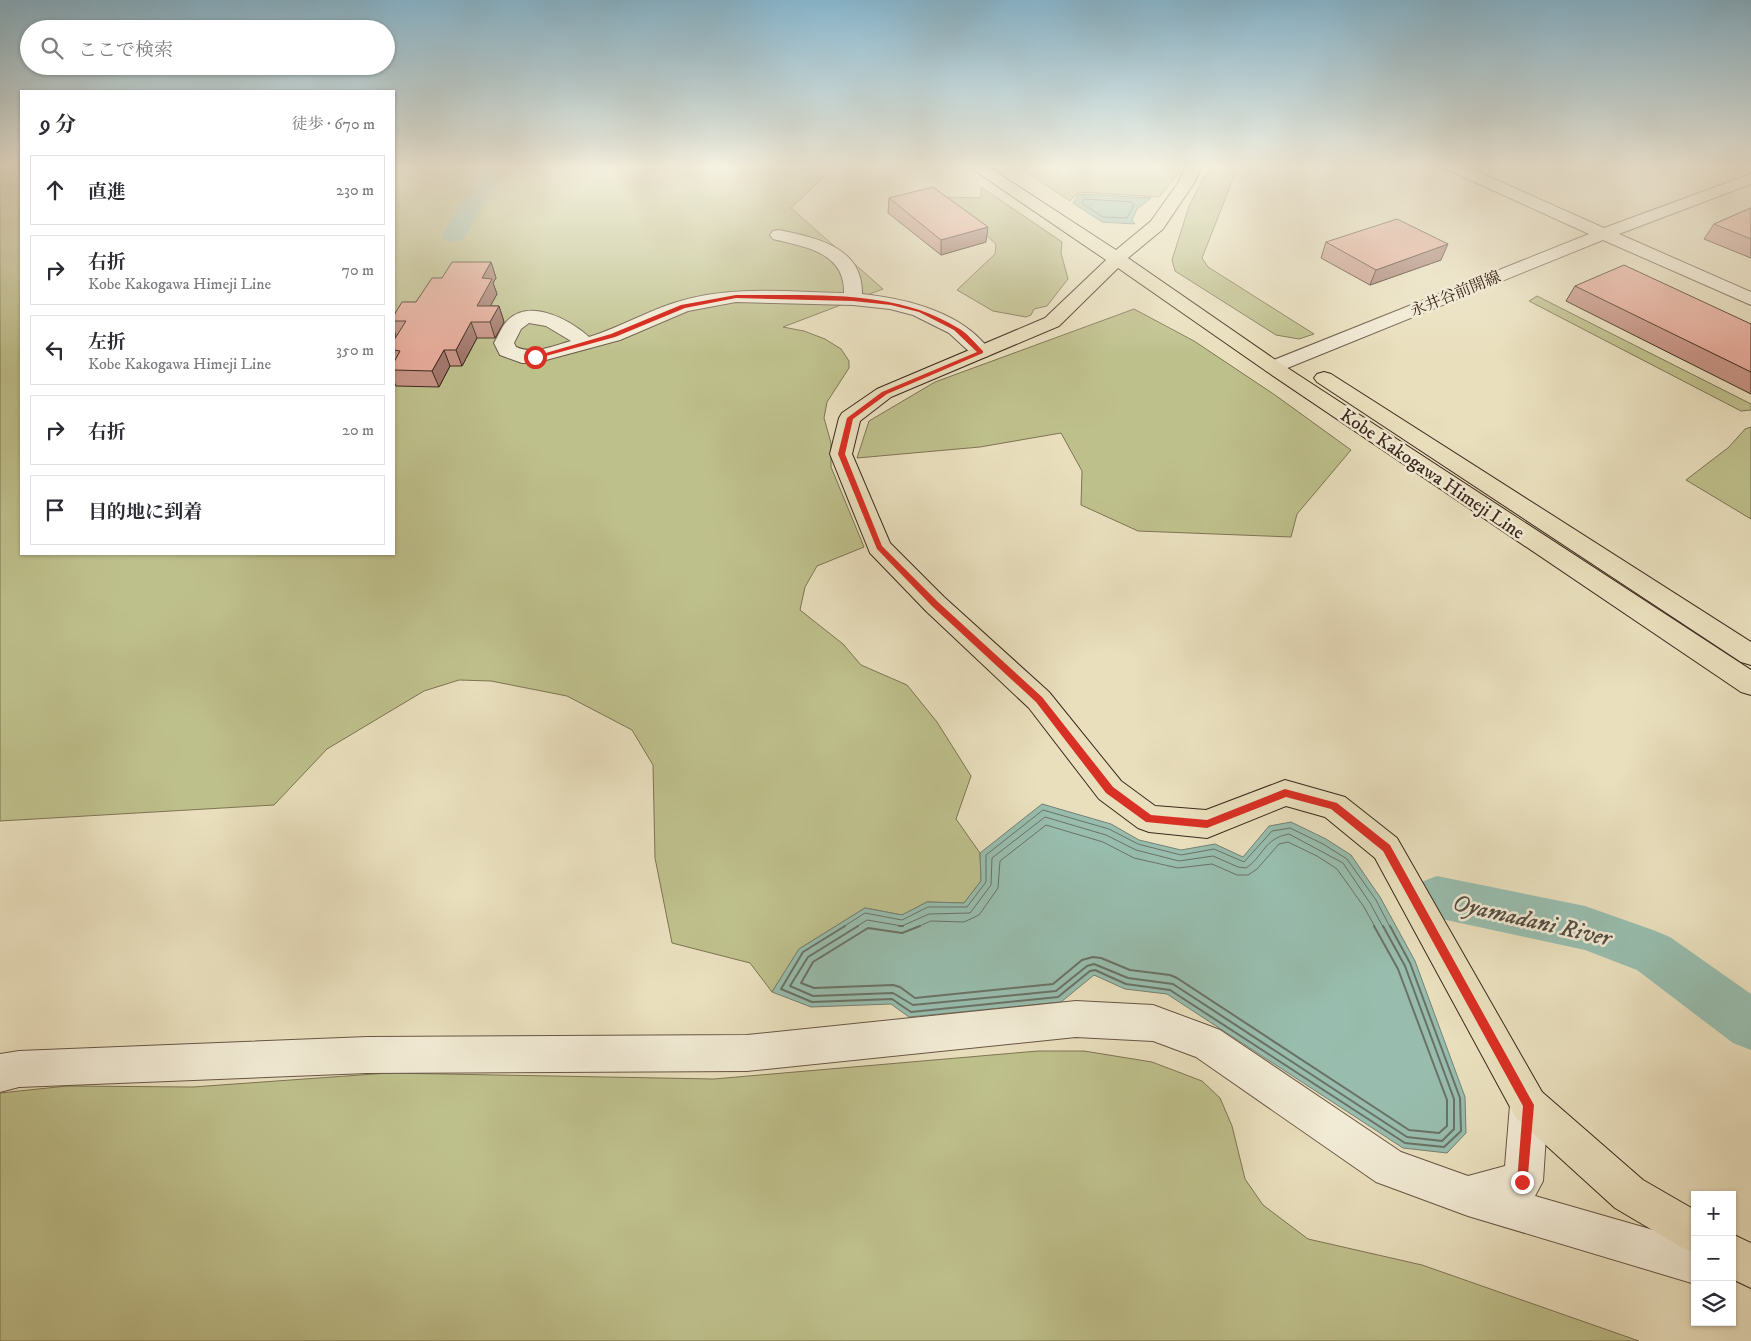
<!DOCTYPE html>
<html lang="ja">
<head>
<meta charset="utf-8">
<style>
	:root { --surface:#fff; --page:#f2f2f3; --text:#2b2b33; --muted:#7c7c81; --line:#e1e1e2 }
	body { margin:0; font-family:"IM FELL DW Pica","Noto Serif JP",serif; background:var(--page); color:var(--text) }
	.controls { position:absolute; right:15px; bottom:15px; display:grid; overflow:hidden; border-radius:0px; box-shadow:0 1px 4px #0004 }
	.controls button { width:45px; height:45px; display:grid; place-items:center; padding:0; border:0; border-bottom:1px solid var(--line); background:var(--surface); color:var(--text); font:25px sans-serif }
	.stop { position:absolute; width:15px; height:15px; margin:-11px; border:4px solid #d93025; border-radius:50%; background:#fff }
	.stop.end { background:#d93025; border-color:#fff; box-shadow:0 1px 5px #0008 }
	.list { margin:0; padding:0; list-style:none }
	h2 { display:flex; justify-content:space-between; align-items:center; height:65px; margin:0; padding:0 20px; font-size:21px }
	h2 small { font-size:16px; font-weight:400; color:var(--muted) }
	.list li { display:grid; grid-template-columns:32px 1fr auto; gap:15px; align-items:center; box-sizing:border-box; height:70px; margin:0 10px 10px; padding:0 10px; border:1px solid var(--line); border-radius:0px }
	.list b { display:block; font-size:19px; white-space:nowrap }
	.list p { margin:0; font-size:16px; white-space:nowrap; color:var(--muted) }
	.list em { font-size:16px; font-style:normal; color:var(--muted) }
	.icon { flex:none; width:28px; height:28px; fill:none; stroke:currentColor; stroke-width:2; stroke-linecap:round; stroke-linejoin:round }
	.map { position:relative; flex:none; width:1751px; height:1341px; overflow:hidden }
	.search { position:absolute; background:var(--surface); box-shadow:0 1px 4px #0004; left:20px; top:20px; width:375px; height:55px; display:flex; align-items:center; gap:12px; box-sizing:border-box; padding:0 18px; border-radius:28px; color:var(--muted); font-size:19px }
	.panel { position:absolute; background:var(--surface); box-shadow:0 1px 4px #0004; left:20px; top:90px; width:375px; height:465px; border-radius:0px }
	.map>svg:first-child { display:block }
	.green { fill:#bec08c; stroke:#7e7454 }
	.water { fill:#98bdae; stroke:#748174 }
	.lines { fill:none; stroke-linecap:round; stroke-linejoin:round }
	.shore-far1 { stroke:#6a7266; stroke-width:1 }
	.shore { stroke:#6a7266; stroke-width:2 }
	.river { fill:#98bdae; fill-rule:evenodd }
	.minor-casing { stroke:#685645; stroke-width:2 }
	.major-casing { stroke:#3d281d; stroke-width:2 }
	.minor { fill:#f1ead4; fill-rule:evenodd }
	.major { fill:#e9dfbd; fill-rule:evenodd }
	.wall { fill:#c79284; stroke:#3d281d }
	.shaded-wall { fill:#a2776c; stroke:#3d281d }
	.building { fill:#e7aa9a; stroke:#3d281d }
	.route { fill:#d93025 }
	.labels { text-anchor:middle; stroke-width:5; stroke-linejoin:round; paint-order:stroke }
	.far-street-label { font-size:16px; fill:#3d281d; stroke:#f1ead4 }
	.street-label { font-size:19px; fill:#3d281d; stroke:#f1ead4 }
	.near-water-label { font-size:24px; font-style:italic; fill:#544d41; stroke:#f1ead4 }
</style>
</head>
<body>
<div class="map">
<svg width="1751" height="1341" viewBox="0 0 1751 1341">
	<rect width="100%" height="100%" fill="#e9dfbd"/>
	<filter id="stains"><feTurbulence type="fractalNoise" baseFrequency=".004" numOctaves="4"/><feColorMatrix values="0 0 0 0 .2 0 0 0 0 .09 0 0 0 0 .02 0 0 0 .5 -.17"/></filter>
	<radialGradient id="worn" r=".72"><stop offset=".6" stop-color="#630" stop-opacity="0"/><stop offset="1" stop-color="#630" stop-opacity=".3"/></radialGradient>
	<!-- green -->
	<g class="green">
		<path d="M0 166H21V554H394V166H835L791 208 883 289 783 327 804 331 825 339 841 349 849 361V368L827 402 824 418 831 443V467L864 547 817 566 805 587 800 610 843 644 861 665 907 685 937 722 971 776 956 819 980 853 981 881 964 903 927 902 902 915 865 908 799 949 772 992 750 963 672 943 655 858 653 765 632 730 567 696 491 681 459 680 424 691 327 749 274 805 0 821Z"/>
		<path d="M1017 166H1180L1175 178 1159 197 1079 192 1070 201Z"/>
		<path d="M1210 166H1238L1202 258 1208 267 1314 334 1299 339 1276 335 1175 271 1172 260 1189 206Z"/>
		<path d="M981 187 1062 242 1061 253 1068 279 1047 306 1034 309 1031 315 1026 317 993 311 957 290 995 254 996 244 958 211 945 197 981 198Z"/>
		<path d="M1537 296 1751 404V410L1741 411 1529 301Z"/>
		<path d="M1134 309 1194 341 1275 395 1351 450 1297 514 1291 537 1138 531 1081 505 1082 471 1061 433 980 447 857 458 869 421 935 382Z"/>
		<path d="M1751 427V519L1686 480 1729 447 1745 429Z"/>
		<path d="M1038 1051H1084L1152 1062 1202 1081 1220 1098 1232 1126 1245 1179 1263 1205 1308 1239 1422 1265 1639 1341H0V1093L67 1086 193 1087 388 1073 714 1079Z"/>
	</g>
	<!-- water -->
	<g class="water">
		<path d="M1079 194 1151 198 1137 209 1132 220 1135 224 1102 222 1073 203Z"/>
		<path d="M1042 804 1111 824 1139 840 1181 850 1215 844 1243 857 1269 826 1291 822 1326 839 1351 855 1380 897 1415 961 1465 1097 1466 1133 1447 1153 1403 1148 1167 994 1125 989 1094 975 1061 1002 909 1017 891 1004 811 1007 772 992 799 949 865 908 902 915 927 902 964 903 981 881 980 853Z"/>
	</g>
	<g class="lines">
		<!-- shore-far1 -->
		<g class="shore-far1">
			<path d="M1084 199 1132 202 1134 205 1127 218 1103 217 1083 204Z"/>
			<path d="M843 927 865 913 902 920 928 907H967L986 882V855L1043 810 1109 829 1138 844 1181 855 1214 849 1244 862 1272 831 1290 828 1323 844 1347 859 1376 900 1390 927"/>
			<path d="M856 927 867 920 902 926 929 914 970 913 991 885 992 858 1045 817 1106 835 1136 850 1179 861 1213 856 1238 867 1246 868C1265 855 1263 839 1289 834L1343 863 1370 903 1383 927"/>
			<path d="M917 927 931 921 964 922 979 915 998 888 1000 861 1046 825 1103 842 1134 858 1178 868 1212 864 1237 875H1248L1257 869 1279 844 1288 842 1317 856 1337 869 1364 907 1375 927"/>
		</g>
		<!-- shore -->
		<g class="shore">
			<path d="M845 926 803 952 781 989 812 1002 892 999 911 1012 1058 997 1090 971 1095 970 1126 984 1170 990 1405 1143 1444 1147 1461 1131 1460 1098 1410 963 1390 926"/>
			<path d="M858 926 808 957 790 986 813 996 893 993 913 1005 1056 991 1087 966 1094 964 1128 978 1173 984 1407 1137 1442 1141 1454 1129V1099L1405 966 1383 926"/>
			<path d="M899 926H903"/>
			<path d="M920 926 902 933 868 928 813 962 801 983 814 988 893 985 900 987 915 998 1053 984 1082 960 1093 957 1101 958 1130 970 1170 975 1177 978 1409 1130 1439 1133 1447 1126V1100L1398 969 1374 926"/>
		</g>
		<!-- river -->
		<g class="river">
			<path d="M483 166H505L463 240 454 242 445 240 442 235Z"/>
			<path d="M1437 876 1585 906 1653 930 1670 937 1751 994V1050L1733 1043 1637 970 1585 950 1437 918 1421 912 1414 897 1421 882Z"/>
		</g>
		<!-- minor casing -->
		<g class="minor-casing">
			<g id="minor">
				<path d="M1443 166H1465L1604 228 1751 174V184L1619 234 1751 292V305L1603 240 1280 371 1273 373 1266 371 1263 367 1266 363 1589 234 1446 169Z"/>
				<path d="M779 230C817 238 863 247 862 294 908 299 963 312 991 352L988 356 981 358 974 356 949 333 913 315 890 309 853 305 736 302 688 311 620 340 535 363H522L500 355 494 343C499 335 502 325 509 319 532 299 570 320 589 337 619 328 647 311 677 302 731 285 789 292 844 293 845 252 805 247 773 239L770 235 773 231ZM529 323 546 326 571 341C552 346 534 355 516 347L514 343 521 329Z"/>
				<path d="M1076 1001 1153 1005 1207 1025 1220 1030 1401 1152 1468 1176 1505 1166 1510 1105 1516 1092 1529 1086 1542 1092 1548 1105 1543 1181 1535 1196 1695 1242V1284L1468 1216 1376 1182 1196 1057 1153 1041 1076 1037 747 1071 367 1073 19 1087 0 1092V1054L19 1051 367 1037 747 1035Z"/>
			</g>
		</g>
		<!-- major casing -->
		<g class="major-casing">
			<g id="major">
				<path d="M968 166H987L1116 250 1151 221 1178 183 1186 166H1202L1194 183 1163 229 1128 258 1280 363 1751 670V695L1741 692 1266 371 1118 268 1059 326 891 397 860 421 852 454 890 543 944 597 1049 692 1121 781 1155 806 1206 810 1285 780 1345 797 1397 838 1542 1092 1643 1180 1695 1210V1253L1681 1247 1615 1208 1516 1118 1375 858 1325 817 1286 806 1207 838 1149 832 1138 828 1099 799 1029 708 926 611 870 553 830 454 839 418 842 413 877 389 1045 318 1106 260Z"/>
				<path d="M1324 372 1331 374 1751 642V665L1741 662 1317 382 1314 378 1317 374Z"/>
				<path d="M1732 1234 1751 1243V1288L1732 1279Z"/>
			</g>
		</g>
		<!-- minor -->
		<use href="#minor" class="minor"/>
		<!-- major -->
		<use href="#major" class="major"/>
	</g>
	<!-- wall -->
	<g class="wall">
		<path d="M889 198 986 242 941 255 888 213Z"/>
		<path d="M1751 208V258L1704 239 1714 224Z"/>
		<path d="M1326 242 1441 260 1370 285 1321 258Z"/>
		<path d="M491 262 496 278 493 283 497 294 490 306H499L504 322 495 338H477L462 366H450L439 387 396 386 394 382V340L396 336 394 329V315L416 302 442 278Z"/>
		<path d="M1575 286 1751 324V394L1566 301Z"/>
	</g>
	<!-- shaded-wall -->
	<g class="shaded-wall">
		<path d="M988 227 986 242 941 255V240Z"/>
		<path d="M1448 244 1441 260 1370 285 1376 270Z"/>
		<path d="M491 262 496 278 493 283 497 294 482 321 477 306 482 278Z"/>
		<path d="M499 306 504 322 495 338 490 322Z"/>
		<path d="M471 322 477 338 462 366 456 350Z"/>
		<path d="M444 350 450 366 439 387 432 371Z"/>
	</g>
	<!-- building -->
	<g class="building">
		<path d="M933 187 988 227 941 240 889 198Z"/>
		<path d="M1751 208V239L1714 224Z"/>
		<path d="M1397 219 1448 244 1376 270 1326 242Z"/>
		<path d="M452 262H491L482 278 492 279 477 306H499L490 322H471L456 350H444L432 371 394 370V362L400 351 394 350V340L406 321H394V315L402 302H416L432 278H442Z"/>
		<path d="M1624 265 1751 324V372L1575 286Z"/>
	</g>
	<!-- sky -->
	<linearGradient id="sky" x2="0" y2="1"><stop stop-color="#88b8d1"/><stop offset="0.47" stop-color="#f5f1e1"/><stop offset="1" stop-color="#f5f1e1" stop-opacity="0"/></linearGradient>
	<rect width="1751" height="354" fill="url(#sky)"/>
	<!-- route -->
	<path class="route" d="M736 295C808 296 894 288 958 328 967 333 975 343 983 351V353L887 394 853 419 845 454 882 546 938 602 1042 697 1113 787 1151 815 1207 820 1285 789 1337 803 1390 845 1534 1105 1527 1186 1522 1187 1518 1186 1517 1182 1523 1106 1383 851 1331 809 1286 797 1207 828 1146 822 1106 793 1036 702 932 606 877 549 838 454 847 418 882 392 977 352 954 330 919 312 891 305 853 301 736 298 685 308 615 337 535 359 532 357 611 334 681 305Z"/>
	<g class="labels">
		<!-- far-street labels -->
		<g class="far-street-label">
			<text transform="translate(1455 293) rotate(-22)" y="6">永井谷前開線</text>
		</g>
		<!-- street labels -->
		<g class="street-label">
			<text transform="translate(1433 473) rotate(34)" y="7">Kobe Kakogawa Himeji Line</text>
		</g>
		<!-- near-water labels -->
		<g class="near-water-label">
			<text transform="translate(1532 920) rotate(13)" y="8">Oyamadani River</text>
		</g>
	</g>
	<rect width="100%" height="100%" filter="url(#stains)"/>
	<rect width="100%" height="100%" fill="url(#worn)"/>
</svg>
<div class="controls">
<button>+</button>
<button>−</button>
<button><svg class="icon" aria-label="layers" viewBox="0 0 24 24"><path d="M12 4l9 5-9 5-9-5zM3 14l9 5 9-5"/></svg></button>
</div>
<div class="stop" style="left:535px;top:357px"></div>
<div class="stop end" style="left:1522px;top:1182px"></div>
<div class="search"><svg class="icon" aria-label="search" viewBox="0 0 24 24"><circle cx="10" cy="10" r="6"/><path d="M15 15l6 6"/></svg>ここで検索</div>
<section class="panel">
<h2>9 分<small>徒歩 · 670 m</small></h2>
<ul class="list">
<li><svg class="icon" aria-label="ahead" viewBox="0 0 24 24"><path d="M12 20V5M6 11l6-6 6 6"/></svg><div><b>直進</b></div><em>230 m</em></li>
<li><svg class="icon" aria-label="right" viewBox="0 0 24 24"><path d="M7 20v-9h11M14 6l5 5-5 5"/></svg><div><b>右折</b><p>Kobe Kakogawa Himeji Line</p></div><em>70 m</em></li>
<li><svg class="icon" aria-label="left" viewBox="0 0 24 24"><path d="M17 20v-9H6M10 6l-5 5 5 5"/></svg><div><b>左折</b><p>Kobe Kakogawa Himeji Line</p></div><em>350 m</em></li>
<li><svg class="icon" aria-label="right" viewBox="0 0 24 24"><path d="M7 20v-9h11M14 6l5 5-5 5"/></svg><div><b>右折</b></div><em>20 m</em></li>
<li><svg class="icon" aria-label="arrive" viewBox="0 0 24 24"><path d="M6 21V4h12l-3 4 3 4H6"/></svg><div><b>目的地に到着</b></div></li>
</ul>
</section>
</div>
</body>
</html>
